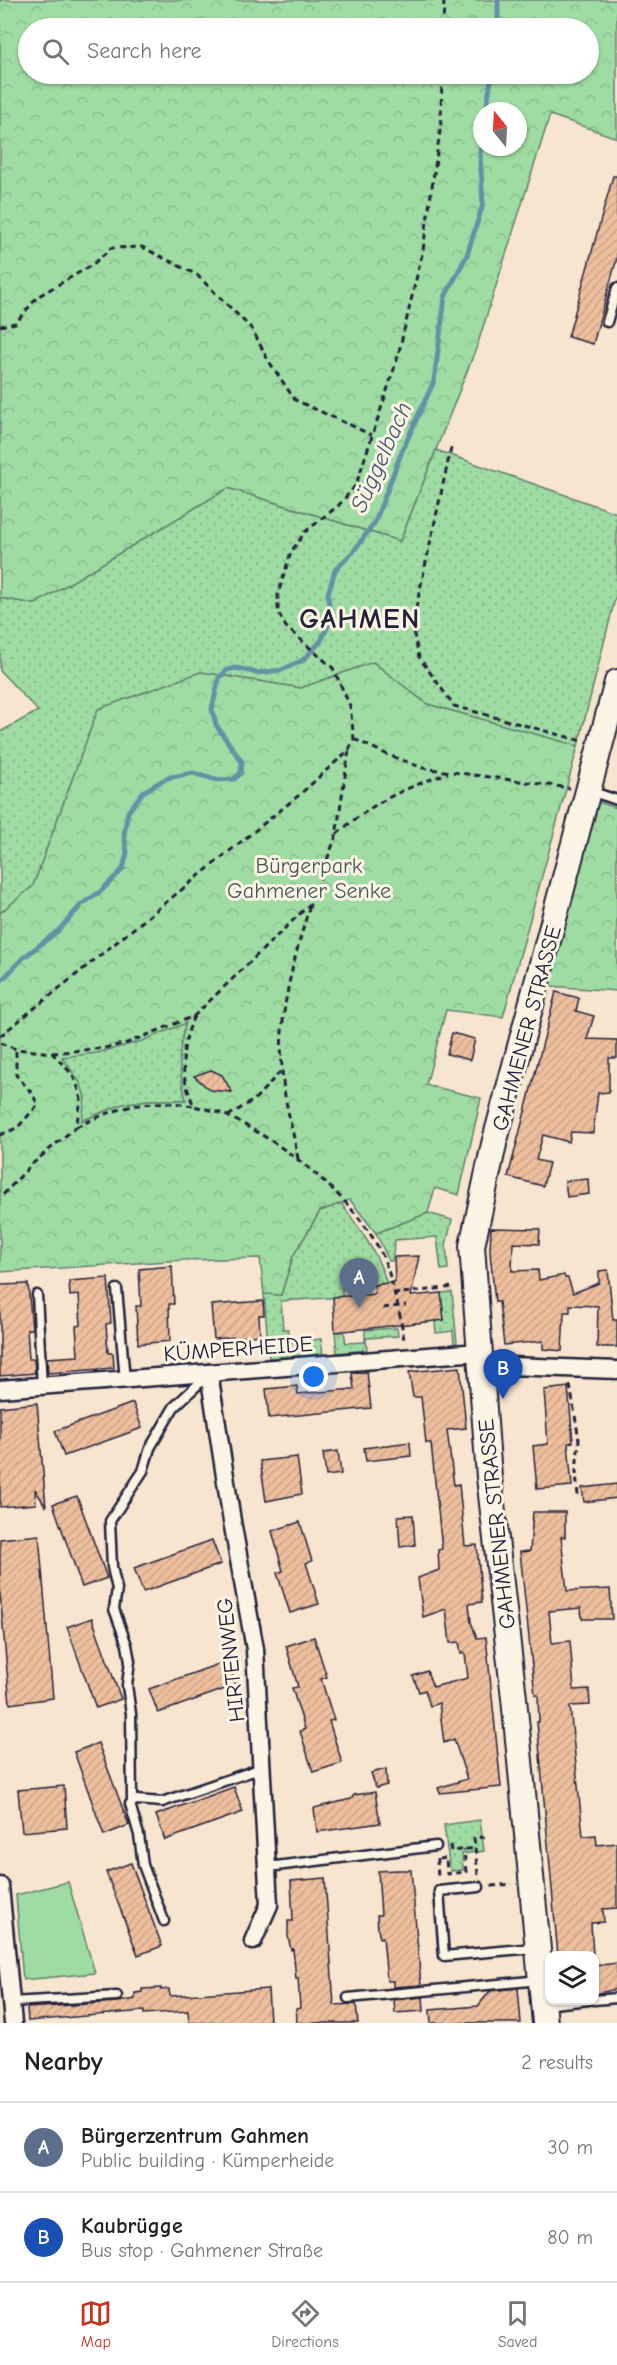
<!DOCTYPE html>
<html lang="en">
<head>
<meta charset="utf-8">
<style>
	:root { --surface:#fff; --page:#f2f2f2; --text:#202124; --muted:#757577; --line:#e0e0e0; --accent:#c8321e }
	body { margin:0; font-family:"Comic Neue",sans-serif; background:var(--page); color:var(--text) }
	.controls { position:absolute; right:18px; bottom:18px; display:grid; overflow:hidden; border-radius:12px; box-shadow:0 2px 4px #0004 }
	.controls button { width:54px; height:54px; display:grid; place-items:center; padding:0; border:0; border-bottom:2px solid var(--line); background:var(--surface); color:var(--text); font:30px sans-serif }
	.compass { position:absolute; left:473px; top:102px; width:54px; height:54px; border-radius:50%; background:var(--surface); box-shadow:0 2px 4px #0004; rotate:342deg }
	.you { position:absolute; left:314px; top:1377px; width:21px; height:21px; margin:-15px; border:4px solid #fff; border-radius:50%; background:#1a73e8; box-shadow:0 0 0 9px #1a73e833 }
	.badge { display:grid; place-items:center; width:39px; height:39px; border-radius:50%; background:var(--accent); color:#fff; font-size:20px; font-weight:700 }
	.pin { position:absolute; translate:-50% -50px; filter:drop-shadow(0 2px 3px #0008) }
	.pin::after { content:''; position:absolute; top:32px; width:21px; height:18px; background:inherit; clip-path:polygon(0 0,100% 0,50% 100%) }
	.list { margin:0; padding:0; list-style:none }
	h2 { display:flex; justify-content:space-between; align-items:center; height:78px; margin:0; padding:0 24px; font-size:26px }
	h2 small { font-size:20px; font-weight:400; color:var(--muted) }
	.list li { display:grid; grid-template-columns:39px 1fr auto; gap:18px; align-items:center; box-sizing:border-box; height:90px; padding:0 24px; border-top:2px solid var(--line) }
	.list b { display:block; font-size:22px; white-space:nowrap }
	.list p { margin:0; font-size:20px; white-space:nowrap; color:var(--muted) }
	.list em { font-size:20px; font-style:normal; color:var(--muted) }
	.icon { flex:none; width:33px; height:33px; fill:none; stroke:currentColor; stroke-width:2; stroke-linecap:round; stroke-linejoin:round }
	.map { position:relative; flex:none; width:617px; height:2023px; overflow:hidden }
	.search { position:absolute; background:var(--surface); box-shadow:0 2px 4px #0004; left:18px; right:18px; top:18px; height:66px; display:flex; align-items:center; gap:15px; box-sizing:border-box; padding:0 21px; border-radius:33px; color:var(--muted); font-size:22px }
	.sheet { height:258px; background:var(--surface) }
	nav { display:flex; justify-content:space-around; align-items:center; box-sizing:border-box; height:84px; border-top:2px solid var(--line); background:var(--surface); font-size:16px; color:var(--muted) }
	nav a { display:grid; justify-items:center; gap:3px }
	nav .on { color:var(--accent) }
	.map>svg:first-child { display:block }
	.green { fill:url(#green-dots); stroke:#607f6f; stroke-width:1.5 }
	.forest { fill:url(#forest-crowns); stroke:#607f6f; stroke-width:1.5; fill-rule:evenodd }
	.pitch { fill:#9fdca3; stroke:#607f6f; stroke-width:1.5 }
	.lines { fill:none; stroke-linecap:round; stroke-linejoin:round }
	.stream { stroke:#6392a6; stroke-width:5 }
	.building { fill:url(#building-hatch); stroke:#22223b; stroke-width:1.5 }
	.service-casing { stroke:#22223b; stroke-width:13 }
	.minor-casing { stroke:#22223b; stroke-width:21 }
	.secondary-casing { stroke:#22223b; stroke-width:28 }
	.path { stroke:#22223b; stroke-width:3; stroke-dasharray:6 4.5; stroke-linecap:butt }
	.service { stroke:#fcf5e5; stroke-width:8 }
	.minor { stroke:#fcf5e5; stroke-width:16 }
	.secondary { stroke:#fcf5e5; stroke-width:24 }
	.labels { text-anchor:middle; stroke-width:6; stroke-linejoin:round; paint-order:stroke }
	.park-label { font-size:22px; fill:#485a5a; stroke:#fcf5e5 }
	.street-label { font-size:22px; fill:#22223b; stroke:#fcf5e5 }
	.water-label { font-size:24px; font-style:italic; fill:#435a70; stroke:#fcf5e5 }
	.district-label { font-size:28px; font-weight:bold; letter-spacing:1.5px; fill:#22223b; stroke:#fcf5e5 }
</style>
</head>
<body>
<div class="map">
<svg width="617" height="2023" viewBox="0 0 617 2023">
	<defs>
		<pattern id="green-dots" width="8" height="8" patternUnits="userSpaceOnUse" patternTransform="scale(1.5)"><rect width="8" height="8" fill="#9fdca3"/><path d="M2 2h.1M6 6h.1" fill="none" stroke="#89bc8d" stroke-width="1.8" stroke-linecap="round"/></pattern>
		<pattern id="forest-crowns" width="20" height="18" patternUnits="userSpaceOnUse" patternTransform="scale(1.5)"><rect width="20" height="18" fill="#9fdca3"/><path d="M2 6a3 3 0 1 1 6 0M12 15a3 3 0 1 1 6 0" fill="none" stroke="#89bc8d"/></pattern>
		<pattern id="building-hatch" width="6" height="6" patternUnits="userSpaceOnUse" patternTransform="scale(1.5)"><rect width="6" height="6" fill="#eebf9e"/><path d="M-1 1l2-2M0 6l6-6M5 7l2-2" fill="none" stroke="#cca489"/></pattern>
	</defs>
	<rect width="100%" height="100%" fill="#f8e5d0"/>
	<filter id="ink" filterUnits="userSpaceOnUse"><feTurbulence type="fractalNoise" baseFrequency=".0167" numOctaves="2"/><feDisplacementMap in="SourceGraphic" scale="12" xChannelSelector="R" yChannelSelector="G"/><feConvolveMatrix kernelMatrix="1 2 1 2 8 2 1 2 1" color-interpolation-filters="sRGB"/></filter>
	<g filter="url(#ink)">
		<!-- green -->
		<g class="green">
			<path d="M436 450 617 513V591L578 746 427 704 373 662 301 688 201 672 98 709 33 886 0 913V732L38 711 0 671V598L35 604 228 488 400 541Z"/>
			<path d="M186 1022C178 1048 178 1074 187 1100H148L123 1104 81 1121C87 1087 81 1084 61 1057 108 1052 143 1040 186 1022Z"/>
			<path d="M341 1203C360 1229 378 1253 387 1284L342 1288V1297L281 1301 283 1329H288L290 1342 321 1339 323 1354 269 1358 264 1294 281 1295 293 1256 320 1211Z"/>
			<path d="M428 1213 452 1220 446 1245 448 1269 441 1270 437 1237 395 1240 392 1261H389L376 1233Z"/>
			<path d="M452 1292 457 1343 454 1344 453 1331 436 1333 435 1321 444 1320 441 1293Z"/>
			<path d="M397 1328 398 1336 366 1338 367 1350 337 1353 335 1332H344L346 1343 365 1342V1330Z"/>
			<path d="M480 1820 484 1851 462 1854 463 1870 450 1871 444 1825Z"/>
		</g>
		<!-- forest -->
		<g class="forest">
			<path d="M0 0H617V138L550 115 477 346 400 541 228 488 35 604 0 598ZM588 28V74H28V28ZM482 111H518V147H482Z"/>
			<path d="M373 662 427 704 578 746 503 1017 446 1010 426 1085 481 1098 459 1195 435 1188 428 1213 376 1233 350 1200 320 1211 293 1256 281 1295 264 1294 260 1258 184 1260 0 1272V913L33 886 98 709 201 672 301 688ZM186 1023C176 1054 179 1070 186 1100H148L123 1104 82 1121 85 1098 81 1084 62 1057 97 1053 142 1041Z"/>
			<path d="M598 802 617 808V991L549 986 580 860Z"/>
		</g>
		<!-- pitch -->
		<path class="pitch" d="M68 1882 95 1973 23 1980 16 1895Z"/>
		<g class="lines">
			<!-- stream -->
			<g class="stream">
				<path d="M498 0V28"/>
				<path d="M486 111 492 74"/>
				<path d="M0 982 23 958 59 930 82 904 100 892 123 869 127 853 124 834 128 812 143 792 167 778 193 773 218 780 234 779 241 773 242 762 216 725 212 709 219 678 227 670 236 668 258 673 282 670 303 660 321 641 330 621 328 594 335 570 353 552 375 522 402 451 434 381 445 297 467 255 483 204 480 153 482 140"/>
			</g>
		</g>
		<!-- building -->
		<g class="building">
			<path d="M613 176H617V258L593 344 568 337Z"/>
			<path d="M556 992 579 998 576 1011 594 1016 587 1039 617 1040V1058H609V1092L598 1093 593 1133 571 1132 569 1142 543 1135 536 1160 549 1163 543 1186 508 1177Z"/>
			<path d="M452 1033 475 1039 470 1060 447 1054Z"/>
			<path d="M211 1070 222 1075 232 1092 210 1090 194 1076Z"/>
			<path d="M588 1179 589 1194 567 1197 565 1181Z"/>
			<path d="M491 1228 540 1229 539 1244 513 1243 512 1271 538 1270 539 1280 564 1275 565 1278H568L573 1293 599 1283V1271L608 1270 613 1320H617V1347H597L598 1306 570 1305V1312H564L562 1351 543 1349V1341L504 1345 499 1302H495L490 1252Z"/>
			<path d="M419 1256 411 1296 441 1293 444 1320 335 1332 333 1297 375 1294 374 1285 395 1282 394 1257Z"/>
			<path d="M172 1266 174 1304H169L170 1341 138 1344 136 1306H141L139 1269Z"/>
			<path d="M108 1278 111 1323 106 1324 108 1353H113L114 1368 48 1373 47 1358 78 1356 76 1326 81 1325 79 1295 70 1296 69 1281Z"/>
			<path d="M28 1284 32 1329H27L29 1359H34L35 1373 0 1376V1285Z"/>
			<path d="M263 1301 264 1315H259L260 1335 214 1339 211 1305Z"/>
			<path d="M460 1367 466 1428 447 1430 454 1485 459 1484 465 1546 477 1545 482 1602 469 1604 471 1622 477 1638 486 1637 501 1787 440 1793 438 1788 467 1779 454 1739 444 1743 439 1703 430 1706 425 1690 419 1692 413 1676 427 1671 433 1687 468 1678 465 1653 461 1654 459 1642 450 1643 446 1609 423 1617 418 1578 439 1570 438 1550 442 1549 431 1443H426L421 1397H413L409 1372Z"/>
			<path d="M367 1372 371 1408 269 1418 266 1389 297 1386 298 1394 354 1389 352 1373Z"/>
			<path d="M568 1387 573 1442 568 1443 572 1486 537 1489 533 1446 548 1444 544 1390Z"/>
			<path d="M37 1403 46 1507 35 1489 36 1504 0 1507V1407Z"/>
			<path d="M133 1403 142 1428 64 1456 55 1431Z"/>
			<path d="M410 1442 411 1456 366 1461 364 1448Z"/>
			<path d="M338 1451 341 1474 326 1476 323 1453Z"/>
			<path d="M297 1457 302 1494 266 1501 260 1461Z"/>
			<path d="M617 1484V1498L584 1502 582 1488Z"/>
			<path d="M77 1496 107 1578 82 1587 53 1504Z"/>
			<path d="M533 1512H565V1537H561L567 1591 610 1589 612 1619H582L581 1608 549 1611 552 1643 570 1641 574 1690 589 1689 590 1705 570 1706 583 1836 596 1835 597 1845 617 1843V1908L603 1909 604 1922 591 1923 593 1956H558L537 1722H539L538 1695H535L520 1552 530 1551Z"/>
			<path d="M413 1515 415 1545 400 1547 398 1516Z"/>
			<path d="M300 1522 312 1561 306 1563 319 1604 290 1613 277 1573 283 1571 272 1531Z"/>
			<path d="M39 1535 53 1698 10 1704 0 1593V1539Z"/>
			<path d="M212 1540 221 1564 143 1592 134 1568Z"/>
			<path d="M92 1618 121 1699 96 1708 67 1627Z"/>
			<path d="M314 1637 327 1677 321 1679 334 1720 329 1721 342 1763 313 1772 300 1731 305 1729 292 1688 298 1687 286 1646Z"/>
			<path d="M227 1661 236 1685 158 1713 149 1689Z"/>
			<path d="M98 1743 129 1825 104 1835 74 1752Z"/>
			<path d="M386 1769 387 1785 376 1788 371 1773Z"/>
			<path d="M64 1786 67 1828 22 1832 18 1790Z"/>
			<path d="M234 1787 243 1812 165 1840 156 1815Z"/>
			<path d="M375 1792 380 1823 317 1832 314 1808 351 1799 354 1795Z"/>
			<path d="M131 1863 162 1946 138 1955 106 1872Z"/>
			<path d="M398 1870H411L421 1985 393 1987V1981H387L383 1937 380 1938 378 1930 377 1915H381L378 1871Z"/>
			<path d="M325 1878 334 2005 356 2004 358 2023H297L296 2009 300 2008 298 1978 296 1979 293 1949 291 1950 288 1936V1921H293L291 1881Z"/>
			<path d="M617 1963V1989L594 1994V1966Z"/>
			<path d="M161 1988V1990L169 1989 170 1996 268 1989 270 2021 258 2023H189L188 2011 144 2014V2011L28 2021 27 2008 117 2002 135 1999V1993L142 1992V1989Z"/>
			<path d="M518 1988 521 2023H431L430 2010 478 2006 490 1991Z"/>
			<path d="M423 1997 424 2011 395 2013 394 2000Z"/>
		</g>
		<g class="lines">
			<!-- service casing -->
			<g class="service-casing">
				<g id="service">
					<path d="M607 322 617 288"/>
					<path d="M590 791 617 800"/>
					<path d="M117 1289 125 1380"/>
					<path d="M37 1295 42 1386"/>
					<path d="M132 1801 131 1714 127 1685 130 1661 127 1645 114 1609 117 1589 112 1567 110 1521 143 1471 150 1448 174 1407 207 1376"/>
					<path d="M268 1867 436 1846"/>
					<path d="M479 1887 439 1891 444 1956 534 1948"/>
					<path d="M164 1921 143 1865 139 1835 130 1804 136 1800 162 1802 262 1768"/>
					<path d="M348 1998 540 1980"/>
					<path d="M594 2000 617 1998"/>
					<path d="M11 2002 117 1996"/>
					<path d="M544 2005 589 2000"/>
				</g>
			</g>
			<!-- minor casing -->
			<g class="minor-casing">
				<g id="minor">
					<path d="M479 1360 510 1366 617 1370"/>
					<path d="M209 1373 232 1521 255 1649 269 1905 253 1941"/>
					<path d="M0 1389 479 1352"/>
					<path d="M0 1886 13 2023"/>
				</g>
			</g>
			<!-- secondary casing -->
			<g class="secondary-casing">
				<path id="secondary" d="M545 2023 514 1698 489 1477 472 1246 494 1144 617 682"/>
			</g>
			<!-- path -->
			<g class="path">
				<path d="M443 28 444 0"/>
				<path d="M0 326 16 323 37 297 92 265 111 248 142 247 197 275 252 329 268 360 295 400 372 435"/>
				<path d="M451 448 412 626 419 657 454 706 582 741"/>
				<path d="M354 739 386 754 423 768 570 788"/>
				<path d="M337 834C373 802 403 789 448 773"/>
				<path d="M194 1016C180 1050 179 1072 194 1106 205 1109 218 1111 229 1117 284 1143 358 1200 383 1257 392 1279 402 1318 404 1342"/>
				<path d="M0 1036 298 796 349 750 354 739 350 706 333 668 286 627 278 612V594L291 552 305 532 339 505 356 485 397 360 423 250 441 124 442 74"/>
				<path d="M0 1043 16 1049 52 1053 72 1074 78 1087 81 1100 76 1127 31 1165 0 1198"/>
				<path d="M52 1053 105 1048 127 1043 194 1016 311 903 336 836 349 750"/>
				<path d="M228 1116 254 1100 281 1071"/>
				<path d="M76 1127C117 1108 148 1097 193 1106"/>
				<path d="M0 1135 17 1128 38 1105 32 1093 16 1075V1049"/>
				<path d="M298 1159C293 1129 283 1098 282 1068 278 1012 294 959 310 905"/>
				<path d="M393 1294 454 1287"/>
				<path d="M383 1308 406 1305"/>
				<path d="M570 1385 579 1440 576 1471 578 1496"/>
				<path d="M450 1845 451 1851 475 1848"/>
				<path d="M437 1859 438 1879"/>
				<path d="M439 1859 446 1858 447 1874 466 1872 464 1850"/>
				<path d="M478 1875 474 1838 486 1837"/>
				<path d="M491 1886 512 1884"/>
			</g>
			<!-- service -->
			<use href="#service" class="service"/>
			<!-- minor -->
			<use href="#minor" class="minor"/>
			<!-- secondary -->
			<use href="#secondary" class="secondary"/>
		</g>
	</g>
	<g class="labels">
		<!-- park labels -->
		<g class="park-label">
			<text x="309" y="873">Bürgerpark<tspan x="309" dy="25">Gahmener Senke</tspan></text>
		</g>
		<!-- street labels -->
		<g class="street-label">
			<text transform="translate(526 1028) rotate(-75)" y="8">GAHMENER STRASSE</text>
			<text transform="translate(238 1348) rotate(-4)" y="8">KÜMPERHEIDE</text>
			<text transform="translate(496 1524) rotate(-96)" y="8">GAHMENER STRASSE</text>
			<text transform="translate(230 1660) rotate(-96)" y="8">HIRTENWEG</text>
		</g>
		<!-- water labels -->
		<g class="water-label">
			<text transform="translate(381 457) rotate(-66)" y="8">Süggelbach</text>
		</g>
		<!-- district labels -->
		<g class="district-label">
			<text x="360" y="628">GAHMEN</text>
		</g>
	</g>
</svg>
<div class="controls">
<button><svg class="icon" aria-label="layers" viewBox="0 0 24 24"><path d="M12 4l9 5-9 5-9-5zM3 14l9 5 9-5"/></svg></button>
</div>
<svg class="compass" viewBox="-18 -18 36 36"><path d="M0-13l5 13h-10z" fill="#e53935"/><path d="M0 13l5-13h-10z" fill="#757577"/></svg>
<div class="you"></div>
<div class="pin badge" style="left:359px;top:1308px;background:#5c6f8a">A</div>
<div class="pin badge" style="left:503px;top:1399px;background:#1a4fb4">B</div>
<div class="search"><svg class="icon" aria-label="search" viewBox="0 0 24 24"><circle cx="10" cy="10" r="6"/><path d="M15 15l6 6"/></svg>Search here</div>
</div>
<section class="sheet">
<h2>Nearby<small>2 results</small></h2>
<ul class="list">
<li><span class="badge" style="background:#5c6f8a">A</span><div><b>Bürgerzentrum Gahmen</b><p>Public building · Kümperheide</p></div><em>30 m</em></li>
<li><span class="badge" style="background:#1a4fb4">B</span><div><b>Kaubrügge</b><p>Bus stop · Gahmener Straße</p></div><em>80 m</em></li>
</ul>
</section>
<nav>
<a class="on"><svg class="icon" aria-label="map" viewBox="0 0 24 24"><path d="M3 6l6-2 6 2 6-2v14l-6 2-6-2-6 2zM9 4v14M15 6v14"/></svg>Map</a>
<a><svg class="icon" aria-label="directions" viewBox="0 0 24 24"><path d="M12 3l9 9-9 9-9-9zM9 14v-3h6M13 9l2 2-2 2"/></svg>Directions</a>
<a><svg class="icon" aria-label="saved" viewBox="0 0 24 24"><path d="M7 4h10v16l-5-4-5 4z"/></svg>Saved</a>
</nav>
</body>
</html>
